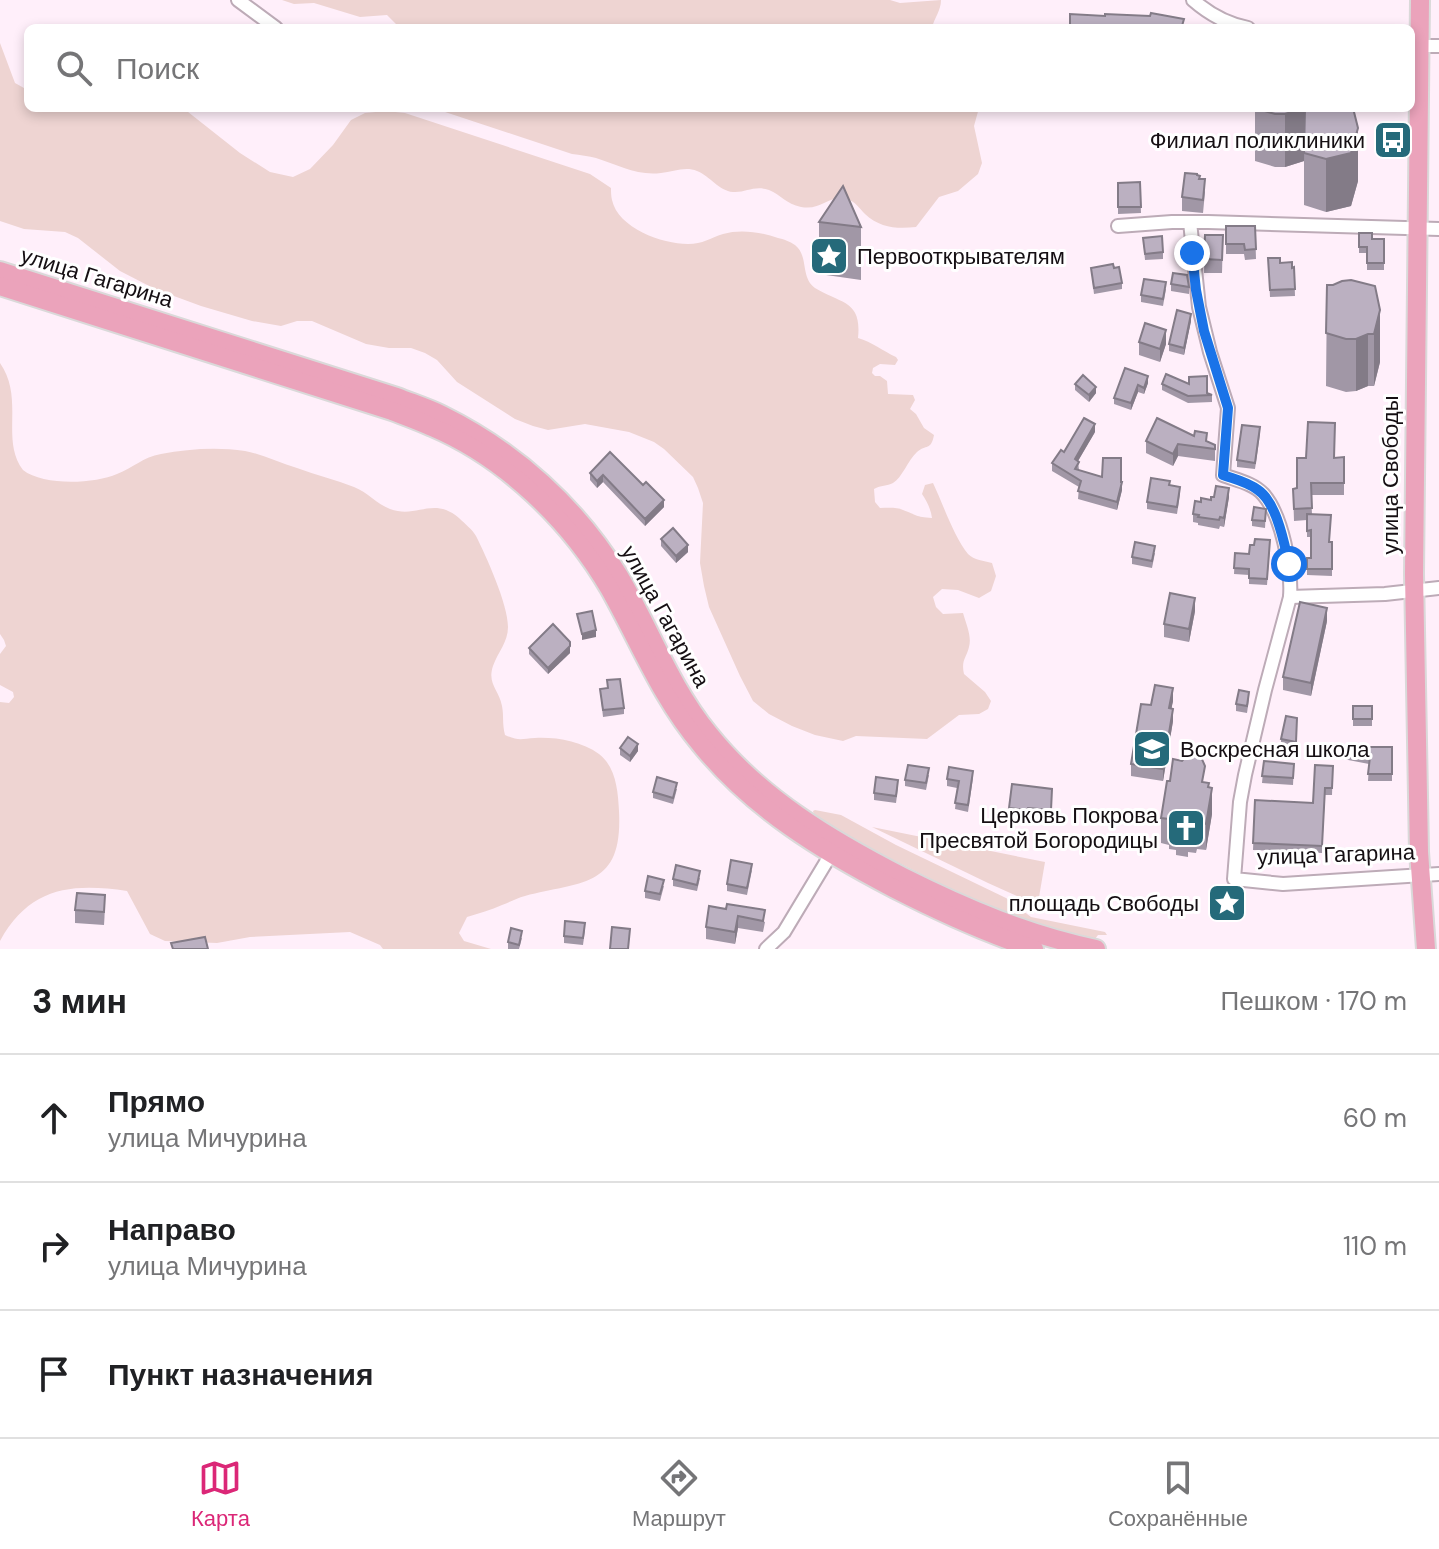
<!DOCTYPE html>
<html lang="ru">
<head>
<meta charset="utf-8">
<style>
	:root { --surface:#fff; --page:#f2f2f2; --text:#202124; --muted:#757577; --line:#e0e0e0; --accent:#db2777 }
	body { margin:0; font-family:"DM Sans",sans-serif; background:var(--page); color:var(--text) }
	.stop { position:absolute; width:24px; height:24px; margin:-18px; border:6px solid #1a73e8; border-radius:50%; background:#fff }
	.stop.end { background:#1a73e8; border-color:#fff; box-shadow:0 2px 8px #0008 }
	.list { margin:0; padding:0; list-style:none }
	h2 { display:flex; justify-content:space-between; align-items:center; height:104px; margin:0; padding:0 32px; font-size:34px }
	h2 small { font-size:26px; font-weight:400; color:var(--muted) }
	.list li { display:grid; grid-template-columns:52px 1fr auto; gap:24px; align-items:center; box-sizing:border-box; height:128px; padding:0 32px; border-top:2px solid var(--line) }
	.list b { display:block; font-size:30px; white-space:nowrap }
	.list p { margin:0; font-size:26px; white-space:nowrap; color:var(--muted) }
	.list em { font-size:26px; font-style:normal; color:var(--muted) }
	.icon { flex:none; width:44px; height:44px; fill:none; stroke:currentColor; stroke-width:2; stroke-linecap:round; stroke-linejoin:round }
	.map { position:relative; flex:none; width:1439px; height:949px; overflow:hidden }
	.search { position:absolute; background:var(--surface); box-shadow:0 4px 12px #0003; left:24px; right:24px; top:24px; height:88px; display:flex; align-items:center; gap:20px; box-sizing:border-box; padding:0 28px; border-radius:12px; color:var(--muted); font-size:30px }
	.sheet { height:488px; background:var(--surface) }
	nav { display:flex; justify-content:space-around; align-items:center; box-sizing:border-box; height:112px; border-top:2px solid var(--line); background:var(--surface); font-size:22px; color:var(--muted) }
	nav a { display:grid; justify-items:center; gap:4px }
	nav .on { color:var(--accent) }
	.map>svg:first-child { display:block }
	.green { fill:#eed4d2 }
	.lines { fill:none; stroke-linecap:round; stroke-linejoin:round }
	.street-casing { stroke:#bdabb7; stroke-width:16 }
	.primary-casing { stroke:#dad9d9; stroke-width:22 }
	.street { stroke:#fff; stroke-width:12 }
	.primary { stroke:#eba3bb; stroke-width:18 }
	.wall { fill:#a197a6 }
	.shaded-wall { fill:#837b87 }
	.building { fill:#bbb0c1; stroke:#837b87; stroke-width:2 }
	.route { stroke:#1a73e8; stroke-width:10 }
	.labels { text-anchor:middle; stroke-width:6; stroke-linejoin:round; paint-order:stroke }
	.poi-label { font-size:22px; fill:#150f13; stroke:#fff; text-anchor:end }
	.street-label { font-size:22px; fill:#150f13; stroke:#fff }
</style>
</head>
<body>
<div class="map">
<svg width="1439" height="949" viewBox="0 0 1439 949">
	<rect width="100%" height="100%" fill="#ffeffa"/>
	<!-- green -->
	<g class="green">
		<path d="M282 0H890L900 3 941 0C941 11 934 18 932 28H400L387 15 360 17 314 3 294 4Z"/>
		<path d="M0 43 15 83 24 88 28 87V108H183L240 153 270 172 293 177 310 169 333 145 351 120 365 113 386 111 405 113 590 174 611 188C611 192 611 196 612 200 618 228 662 244 688 244 703 244 710 238 723 234 740 229 761 232 778 238 783 239 791 242 795 245 809 256 800 277 815 288 841 304 862 300 858 338 872 342 883 351 896 357L898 360 895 365 880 364 873 368 872 373 875 376H880L887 381 888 394 913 395 915 400 910 409 916 414 924 428 934 435C931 451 926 444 917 452 908 460 902 478 893 483 887 486 881 485 874 489L875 502 880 508C887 508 897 507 903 510 917 515 915 517 932 518 931 510 927 501 922 494L925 485 933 483C943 504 954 537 968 554 974 560 984 561 992 563L996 576 991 591 979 598 958 590 942 589 933 597 936 607 943 614 963 613C966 624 972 636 969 647 966 659 961 660 964 674L985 692 991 701 988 709 979 714 959 715 927 739 856 736 843 741 815 735 792 726 769 714 753 701 740 676 709 607 704 586 700 563 703 503 698 488 693 477 664 449 654 442 629 432 585 424 548 430 533 426 515 419 457 382 437 360 425 353 411 348H389L366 344 312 321H297L281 326 252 321 201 306 155 289 120 271 78 238 65 232 24 229 0 221Z"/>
		<path d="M433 108H979L974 126 982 163 978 174 958 191 939 197 916 227C897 229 880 228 865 214 859 208 856 202 847 199 829 194 822 211 801 207 786 204 781 195 769 190 754 185 746 193 733 192 719 191 710 176 697 171 685 166 673 172 661 173 637 176 618 165 596 158 589 156 580 155 572 154Z"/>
		<path d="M0 363C25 399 0 440 23 470 43 486 94 484 117 474 133 468 143 457 161 454 188 449 217 447 245 451 262 454 280 463 297 468 316 475 336 480 354 487 367 492 377 504 390 509 417 519 433 496 459 518 465 524 472 529 476 536 486 556 508 604 508 627 508 642 498 652 493 666 487 684 499 690 502 706 504 716 502 723 505 735 518 741 521 739 535 738 556 737 581 741 599 754 616 767 618 791 619 811 623 888 583 881 525 896 517 898 510 902 502 905 491 910 479 913 467 917L459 933 464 941 491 949H383L380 945 350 932 250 937 217 943 165 941 150 934 127 891C71 883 30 887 0 941V702L9 703 14 697 13 692 0 685V654L6 646 4 640 0 634Z"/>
		<path d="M815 810 841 815 896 845 1006 898 1031 917 1105 932 1107 935H1098L1095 939C1029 927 970 899 911 869 878 852 844 836 814 815L813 811Z"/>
		<path d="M872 827 1045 862 1038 903 1019 897 988 883Z"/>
	</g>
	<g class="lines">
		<!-- street casing -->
		<g class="street-casing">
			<g id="street">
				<path d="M238 0 276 28"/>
				<path d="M1193 0C1209 14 1227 24 1248 28"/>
				<path d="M1414 46H1439"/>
				<path d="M1190 222 1199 307 1210 352 1228 408 1223 475C1236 480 1253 483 1263 494 1282 515 1292 569 1290 597L1385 594 1439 588"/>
				<path d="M1118 226 1172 222H1208L1439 229"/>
				<path d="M1290 597 1265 690 1245 775 1240 802 1234 879 1283 884 1439 874"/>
				<path d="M766 949 784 932 831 854"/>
			</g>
		</g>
		<!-- primary casing -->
		<g class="primary-casing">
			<g id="primary">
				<path d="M1420 0 1414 574 1419 852 1426 949"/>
				<path d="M0 271 397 397C412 403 428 408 442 415 515 451 577 507 619 576 651 630 669 685 709 734 760 798 831 840 903 877 965 908 1028 935 1096 949"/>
				<path d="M0 286 392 411C405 416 419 421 432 427 505 458 569 520 609 588 639 641 661 698 701 745 753 809 822 851 895 889 940 912 986 933 1034 949"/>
			</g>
		</g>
		<!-- street -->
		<use href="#street" class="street"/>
		<!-- primary -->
		<use href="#primary" class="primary"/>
	</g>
	<!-- wall -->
	<g class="wall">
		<path d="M1255 108H1353L1358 181 1351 206 1326 212 1304 205V161L1285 167H1275L1255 161Z"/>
		<path d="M1197 175 1205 192 1203 213 1182 211V197Z"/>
		<path d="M1140 182 1141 213 1118 214V183Z"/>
		<path d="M819 222 861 227V280L819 274Z"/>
		<path d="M1226 226H1255L1256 259 1245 260 1244 254H1226Z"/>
		<path d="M1359 233 1372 239H1384V270H1367V253H1359Z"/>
		<path d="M1205 235H1223L1222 273H1204Z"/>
		<path d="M1143 238 1163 252V259L1145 260Z"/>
		<path d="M1268 258 1294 267 1295 296 1270 297Z"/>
		<path d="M1091 268H1114L1122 283V289L1094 294Z"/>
		<path d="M1171 284 1189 287V294L1171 291Z"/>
		<path d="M1327 285 1375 286 1380 362 1374 386H1368L1356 391 1346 392 1326 386Z"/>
		<path d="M1166 289 1163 306 1141 302V295Z"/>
		<path d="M1191 321 1184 355 1169 351V344Z"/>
		<path d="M1139 342 1166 344 1160 362 1139 355Z"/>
		<path d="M1125 368 1148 383 1144 394 1138 392 1131 410 1114 404V398Z"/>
		<path d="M1075 384 1096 393 1089 402 1075 390Z"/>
		<path d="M1162 384 1207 393 1212 395V402L1188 403 1162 390Z"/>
		<path d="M1095 432 1078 461 1079 470 1121 482 1122 490 1117 510 1078 499 1079 487 1052 471V463L1064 452Z"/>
		<path d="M1260 434 1255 469 1237 467V460Z"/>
		<path d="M1146 441H1207L1215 445V461L1178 456 1173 466 1146 453Z"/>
		<path d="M1344 457V495H1311L1312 514 1330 542H1332V576L1307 575V558H1311V537H1307V520L1294 521 1293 489 1297 488 1334 458Z"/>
		<path d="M590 473 643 485 664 507 645 526 603 482 597 488 590 480Z"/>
		<path d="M1170 485 1180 494 1177 514 1147 509V502Z"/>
		<path d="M1229 497 1224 527 1220 526 1219 529 1198 525V523L1193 522V514L1201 502Z"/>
		<path d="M1266 509 1265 528 1252 526V520Z"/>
		<path d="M661 539 688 552 676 563 661 546Z"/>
		<path d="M1270 547 1267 585 1249 584V575L1234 574 1235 553 1249 554Z"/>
		<path d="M1155 553 1152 568 1132 564V557Z"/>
		<path d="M1195 611 1189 642 1164 637V624Z"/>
		<path d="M1327 621 1311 696 1283 690V677Z"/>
		<path d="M529 648 570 653 548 674 529 654Z"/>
		<path d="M607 680 624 708V714L603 717 600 689 607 688Z"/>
		<path d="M1249 699 1247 713 1236 711V704Z"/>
		<path d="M1173 701 1171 709 1173 721 1163 781 1131 776V764L1151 705Z"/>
		<rect x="1353" y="706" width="19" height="20"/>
		<path d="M1297 718 1296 749 1281 746V739Z"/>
		<path d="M1344 747H1392V781H1368L1369 764 1343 759Z"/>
		<path d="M620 748 638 751 630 762 620 755Z"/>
		<path d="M1264 761 1294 764 1293 785 1262 783Z"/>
		<path d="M1333 766 1332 795H1325L1322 853 1253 850 1255 800 1313 803Z"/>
		<path d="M929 775 926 790 905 786V780Z"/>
		<path d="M973 778 968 812 955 809 957 788 947 786V779Z"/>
		<path d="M1205 782 1209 787 1212 814 1206 850 1197 849 1196 853 1188 852V857L1176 855V850L1169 849V845L1161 843V818Z"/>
		<path d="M898 787 896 803 874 800V793Z"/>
		<path d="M677 789 673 804 653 798V792Z"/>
		<path d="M1052 789 1051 816 1028 815 1027 817 1009 815V808Z"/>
		<path d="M752 870 747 895 727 891V884Z"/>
		<path d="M700 878 697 891 673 886V879Z"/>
		<path d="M664 886 660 901 645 898V891Z"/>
		<path d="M727 904 765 922 763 932 738 928 735 944 706 939V927L726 909Z"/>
		<path d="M105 908 104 925 75 923V910Z"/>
		<path d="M585 930 583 945 564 943V936Z"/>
		<path d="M522 938 519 949H508V942Z"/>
	</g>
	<!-- shaded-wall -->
	<g class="shaded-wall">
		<path d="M1305 108 1304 161 1285 167V114Z"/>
		<path d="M1358 128V181L1351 206 1326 212V159Z"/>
		<path d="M1380 310V362L1374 386V334Z"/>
		<path d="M1191 314V321L1184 355V348Z"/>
		<path d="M1166 330V344L1160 362V349Z"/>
		<path d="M1368 334V386L1356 391V339Z"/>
		<path d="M1148 376V383L1144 394V388Z"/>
		<path d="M1138 385V392L1131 410V403Z"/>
		<path d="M1096 387V393L1089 402V395Z"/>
		<path d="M1095 424V432L1075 466V459Z"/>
		<path d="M1178 444V456L1173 466V454Z"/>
		<path d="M603 475V482L597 488V481Z"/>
		<path d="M1122 482V490L1117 510V502Z"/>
		<path d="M1229 488V497L1224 527V518Z"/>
		<path d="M664 500V507L645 526V519Z"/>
		<path d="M688 545V552L676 563V556Z"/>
		<path d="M1195 598V611L1189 642V629Z"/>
		<path d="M1327 608V621L1311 696V683Z"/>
		<path d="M596 630V637L582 640V634Z"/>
		<path d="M570 646V653L548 674V668Z"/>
		<path d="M1173 688V701L1169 721V708Z"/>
		<path d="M1173 709V721L1163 781V769Z"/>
		<path d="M638 744V751L630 762V756Z"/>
		<path d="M1212 788V814L1206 850V824Z"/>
		<path d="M738 916V928L735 944V932Z"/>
	</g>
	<!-- building -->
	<g class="building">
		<path d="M1151 13 1184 19 1182 26 1194 28H1070V14L1105 16V14L1150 16Z"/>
		<path d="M1255 108H1304L1285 114H1275Z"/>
		<path d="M1305 108H1353L1358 128 1351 153 1326 159 1304 153Z"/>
		<path d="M1185 173 1197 174V175L1200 176 1199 179H1205L1203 200 1182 197Z"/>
		<path d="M1140 182 1141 207H1118V183Z"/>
		<path d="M843 186 861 227 819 222Z"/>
		<path d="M1226 226H1255L1256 249 1245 250 1244 244H1226Z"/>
		<path d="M1359 233H1372V239H1384V263H1367V247H1359Z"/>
		<path d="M1205 235H1223L1222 260 1204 259Z"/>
		<path d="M1162 236 1163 252 1145 254 1143 238Z"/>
		<path d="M1268 258H1280V263L1292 262V268L1294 267 1295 289 1270 290Z"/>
		<path d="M1113 264 1114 268 1119 267 1122 283 1094 288 1091 268Z"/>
		<path d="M1173 273 1187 275 1189 287 1171 284Z"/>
		<path d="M1144 279 1166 282 1163 299 1141 295Z"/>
		<path d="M1351 280 1375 286 1380 310 1374 334H1368L1356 339H1346L1326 333 1327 285H1333L1342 281Z"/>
		<path d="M1177 310 1191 314 1184 348 1169 344Z"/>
		<path d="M1145 323 1166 330 1160 349 1139 342Z"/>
		<path d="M1125 368 1148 376 1144 388 1138 385 1131 403 1114 398Z"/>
		<path d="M1166 374 1189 384V377L1207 376V393L1212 395 1188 396 1162 384Z"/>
		<path d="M1083 375 1096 387 1089 395 1075 384Z"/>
		<path d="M1084 418 1095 424 1075 459 1079 462 1075 469 1102 477 1103 458H1121V482H1122L1117 502 1078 491 1081 481 1052 463 1061 450 1064 452Z"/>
		<path d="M1157 418 1194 436 1195 431 1207 433 1206 441 1215 445V449L1178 444 1173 454 1146 441Z"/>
		<path d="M1308 422 1335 423 1334 458 1344 457V483H1311L1312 508 1294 509 1293 489 1297 488V458H1306Z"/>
		<path d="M1242 425 1260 427 1255 463 1237 460Z"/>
		<path d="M610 452 643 485 646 482 664 500 645 519 603 475 597 481 590 473Z"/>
		<path d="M1151 478 1170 481 1169 485 1180 487 1177 507 1147 502Z"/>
		<path d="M1216 486 1229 488 1224 518 1220 517 1219 520 1198 517 1199 515 1193 514 1195 501 1201 502V498L1211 500V497H1214Z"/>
		<path d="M1254 507 1266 509 1265 521 1252 520Z"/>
		<path d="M1307 514 1331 515 1329 542H1332V569H1307V558H1311V530L1307 531Z"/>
		<path d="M673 528 688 545 676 556 661 539Z"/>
		<path d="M1255 539 1270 540 1267 579 1249 578V569L1234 568 1235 553 1249 554 1250 545H1254Z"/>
		<path d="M1135 542 1155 546 1152 561 1132 557Z"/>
		<path d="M1170 593 1195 598 1189 629 1164 624Z"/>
		<path d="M1300 602 1327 608 1311 683 1283 677Z"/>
		<path d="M592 611 596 630 582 634 577 614Z"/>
		<path d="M553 624 570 642V646L548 668 529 648Z"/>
		<path d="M620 679 624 708 603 710 600 689 608 688 607 680Z"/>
		<path d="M1155 685 1173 688 1169 708 1173 709 1163 769 1131 764 1141 704 1151 705Z"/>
		<path d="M1239 690 1249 692 1247 706 1236 704Z"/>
		<rect x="1353" y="706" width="19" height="13"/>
		<path d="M1286 716 1297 718 1296 742 1281 739Z"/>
		<path d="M628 737 638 744 630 756 620 748Z"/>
		<path d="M1344 747H1392V774H1368L1370 757 1343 752Z"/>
		<path d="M1189 753H1197L1201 757 1205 766 1202 782 1209 783 1208 787 1212 788 1206 824 1197 823 1196 827 1188 826V831L1176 830 1177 824 1169 823 1170 819 1161 818 1167 781H1170L1173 759 1182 761Z"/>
		<path d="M1264 761 1294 764 1293 778 1262 776Z"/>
		<path d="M908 765 929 768 926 783 905 780Z"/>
		<path d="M1315 765 1333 766 1332 788H1325L1322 846 1253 843 1255 800 1313 803Z"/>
		<path d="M949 767 973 771 968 805 955 803 959 781 947 779Z"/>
		<path d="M657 777 677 783 673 798 653 792Z"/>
		<path d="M876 777 898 780 896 796 874 793Z"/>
		<path d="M1012 784 1052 789 1051 810 1028 808 1027 810 1009 808Z"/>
		<path d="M731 860 752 864 747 888 727 884Z"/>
		<path d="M676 865 700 871 697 885 673 879Z"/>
		<path d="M648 876 664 880 660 894 645 891Z"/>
		<path d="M77 893 105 895 104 912 75 910Z"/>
		<path d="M727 904 765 910 763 921 738 916 735 932 706 927 709 906 726 909Z"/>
		<path d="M565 921 585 923 583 938 564 936Z"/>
		<path d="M612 927 630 929 628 949H610Z"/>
		<path d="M511 928 522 931 519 945 508 942Z"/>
		<path d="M205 937 208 949H173L171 943Z"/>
	</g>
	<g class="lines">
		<!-- route -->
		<path class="route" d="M1192 253 1196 290 1204 331 1228 408 1223 475C1234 479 1248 482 1258 490 1277 503 1284 543 1289 564"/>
	</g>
	<!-- icons -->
	<defs>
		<g id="bus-square" transform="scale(2)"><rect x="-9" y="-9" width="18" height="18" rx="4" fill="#256a7a" stroke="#fff"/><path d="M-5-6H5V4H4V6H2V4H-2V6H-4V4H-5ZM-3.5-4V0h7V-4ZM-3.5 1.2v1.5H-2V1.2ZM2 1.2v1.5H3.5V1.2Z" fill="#fff"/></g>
		<g id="sight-square" transform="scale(2)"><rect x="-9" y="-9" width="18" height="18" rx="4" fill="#256a7a" stroke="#fff"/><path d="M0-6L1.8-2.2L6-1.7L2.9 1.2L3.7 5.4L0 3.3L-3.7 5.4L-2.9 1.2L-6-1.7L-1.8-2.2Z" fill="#fff"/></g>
		<g id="school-square" transform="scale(2)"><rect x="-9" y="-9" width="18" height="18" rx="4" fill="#256a7a" stroke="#fff"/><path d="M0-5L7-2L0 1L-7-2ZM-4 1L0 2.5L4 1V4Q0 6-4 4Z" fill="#fff"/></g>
		<g id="church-square" transform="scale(2)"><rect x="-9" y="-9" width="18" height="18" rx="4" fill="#256a7a" stroke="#fff"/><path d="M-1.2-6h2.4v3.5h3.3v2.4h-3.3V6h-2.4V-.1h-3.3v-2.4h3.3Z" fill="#fff"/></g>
	</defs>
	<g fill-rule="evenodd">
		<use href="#bus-square" x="1393" y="140"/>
		<use href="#sight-square" x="829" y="256"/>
		<use href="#school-square" x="1152" y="749"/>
		<use href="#church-square" x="1186" y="828"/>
		<use href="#sight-square" x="1227" y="903"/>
	</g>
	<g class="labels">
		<!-- poi labels -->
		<g class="poi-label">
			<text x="1365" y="148">Филиал поликлиники</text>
			<text x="857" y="264" text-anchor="start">Первооткрывателям</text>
			<text x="1180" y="757" text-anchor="start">Воскресная школа</text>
			<text x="1158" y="823">Церковь Покрова<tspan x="1158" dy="25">Пресвятой Богородицы</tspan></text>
			<text x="1199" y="911">площадь Свободы</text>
		</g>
		<!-- street labels -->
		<g class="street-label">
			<text transform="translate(97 277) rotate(17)" y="8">улица Гагарина</text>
			<text transform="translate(1390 475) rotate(-90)" y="8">улица Свободы</text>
			<text transform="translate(666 616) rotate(61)" y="8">улица Гагарина</text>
			<text transform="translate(1336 854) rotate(-2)" y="8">улица Гагарина</text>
		</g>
	</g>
</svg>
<div class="stop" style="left:1289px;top:564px"></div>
<div class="stop end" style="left:1192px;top:253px"></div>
<div class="search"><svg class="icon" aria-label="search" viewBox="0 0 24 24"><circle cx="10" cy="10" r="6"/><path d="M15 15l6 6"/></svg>Поиск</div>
</div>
<section class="sheet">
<h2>3 мин<small>Пешком · 170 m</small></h2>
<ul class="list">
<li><svg class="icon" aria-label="ahead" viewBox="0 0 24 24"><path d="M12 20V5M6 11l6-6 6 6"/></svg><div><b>Прямо</b><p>улица Мичурина</p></div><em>60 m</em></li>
<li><svg class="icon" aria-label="right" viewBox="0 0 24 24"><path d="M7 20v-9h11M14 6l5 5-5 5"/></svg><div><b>Направо</b><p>улица Мичурина</p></div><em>110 m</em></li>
<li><svg class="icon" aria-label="arrive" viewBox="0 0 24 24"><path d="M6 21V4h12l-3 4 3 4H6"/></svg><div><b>Пункт назначения</b></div></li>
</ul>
</section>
<nav>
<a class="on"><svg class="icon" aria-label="map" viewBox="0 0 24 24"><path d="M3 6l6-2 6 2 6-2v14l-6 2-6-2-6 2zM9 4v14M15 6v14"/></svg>Карта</a>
<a><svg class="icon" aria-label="directions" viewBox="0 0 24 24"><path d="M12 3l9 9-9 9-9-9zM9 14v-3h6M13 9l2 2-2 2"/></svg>Маршрут</a>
<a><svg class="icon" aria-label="saved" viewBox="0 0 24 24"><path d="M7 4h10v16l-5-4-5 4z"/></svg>Сохранённые</a>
</nav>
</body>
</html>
